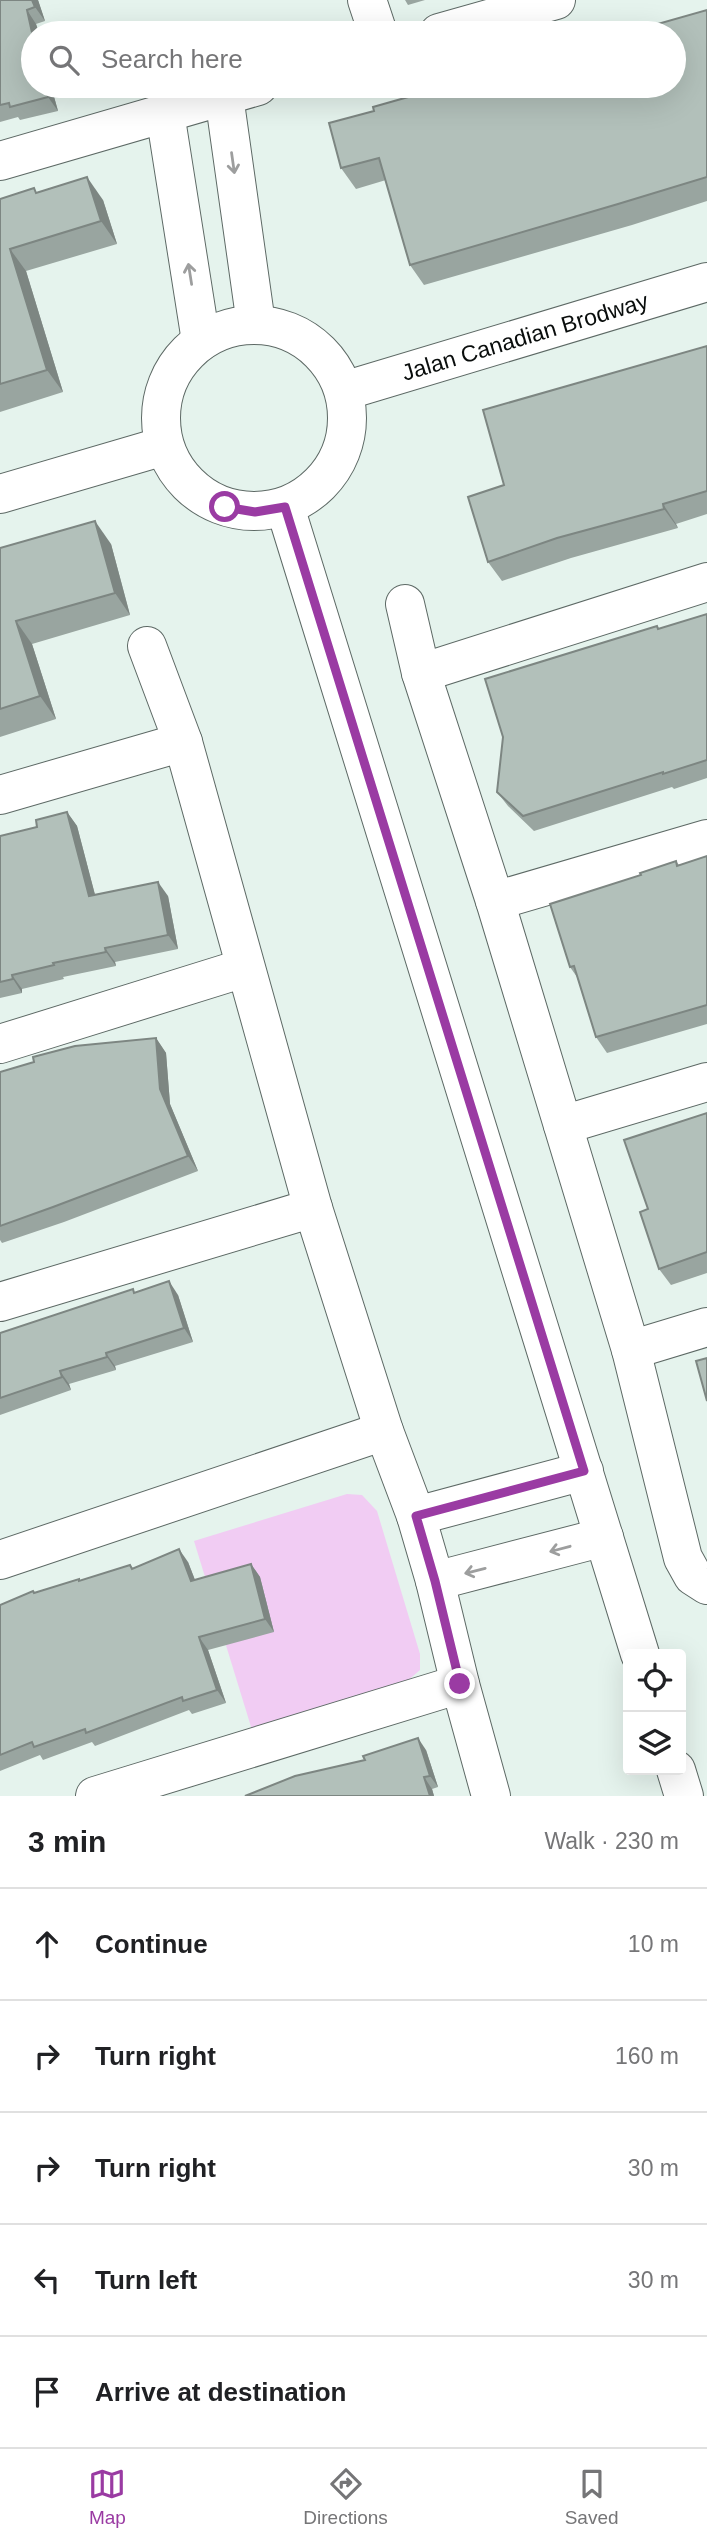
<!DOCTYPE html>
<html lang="en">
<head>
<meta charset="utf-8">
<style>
	:root { --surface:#fff; --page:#f2f2f2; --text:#202124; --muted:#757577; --line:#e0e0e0; --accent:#9a3ba3 }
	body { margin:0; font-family:Helvetica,sans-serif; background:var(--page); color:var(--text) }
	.controls { position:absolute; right:21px; bottom:21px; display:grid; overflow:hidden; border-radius:7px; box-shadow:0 7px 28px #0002 }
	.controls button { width:63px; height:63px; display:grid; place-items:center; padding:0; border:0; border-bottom:2px solid var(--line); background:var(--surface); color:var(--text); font:35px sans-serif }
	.stop { position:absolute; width:21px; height:21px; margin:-16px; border:5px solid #9a3ba3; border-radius:50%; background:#fff }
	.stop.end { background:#9a3ba3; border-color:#fff; box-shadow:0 2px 7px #0008 }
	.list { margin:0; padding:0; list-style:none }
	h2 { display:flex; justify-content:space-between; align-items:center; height:91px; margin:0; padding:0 28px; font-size:30px }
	h2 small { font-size:23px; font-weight:400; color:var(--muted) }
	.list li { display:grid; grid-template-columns:46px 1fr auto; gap:21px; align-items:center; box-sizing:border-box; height:112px; padding:0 28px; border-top:2px solid var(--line) }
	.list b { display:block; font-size:26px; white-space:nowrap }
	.list em { font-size:23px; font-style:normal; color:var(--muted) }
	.icon { flex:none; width:38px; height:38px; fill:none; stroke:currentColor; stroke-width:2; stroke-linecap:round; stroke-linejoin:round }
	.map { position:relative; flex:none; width:707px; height:1796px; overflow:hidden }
	.search { position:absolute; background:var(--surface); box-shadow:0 7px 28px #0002; left:21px; right:21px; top:21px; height:77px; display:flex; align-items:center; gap:18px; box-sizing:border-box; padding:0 24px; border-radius:38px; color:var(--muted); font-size:26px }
	.sheet { height:651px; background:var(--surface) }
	nav { display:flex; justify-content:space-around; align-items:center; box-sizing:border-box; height:98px; border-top:2px solid var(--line); background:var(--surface); font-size:19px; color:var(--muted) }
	nav a { display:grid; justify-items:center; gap:4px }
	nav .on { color:var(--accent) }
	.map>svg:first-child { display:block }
	.green { fill:#f1ccf3 }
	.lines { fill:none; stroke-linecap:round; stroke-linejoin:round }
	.minor-casing { stroke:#5d6965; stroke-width:40 }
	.minor { stroke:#fff; stroke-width:38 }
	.wall { fill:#99a5a0 }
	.shaded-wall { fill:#7d8682 }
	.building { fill:#b2c0ba; stroke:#7d8682; stroke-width:2 }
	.oneway { stroke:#9d9e9e }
	.route { stroke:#9a3ba3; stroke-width:9 }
	.labels { text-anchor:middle; stroke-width:5; stroke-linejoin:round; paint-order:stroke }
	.street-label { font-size:23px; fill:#090d0c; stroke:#e5f3ed }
</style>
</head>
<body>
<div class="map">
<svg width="707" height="1796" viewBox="0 0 707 1796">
	<rect width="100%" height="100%" fill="#e5f3ed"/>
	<!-- green -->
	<path class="green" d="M347 1494 362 1495 377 1511 420 1654V1670L405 1683 252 1730 194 1541Z"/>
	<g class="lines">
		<!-- minor casing -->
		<g class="minor-casing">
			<g id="minor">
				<path d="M367 0 378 33"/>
				<path d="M439 33 556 0"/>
				<path d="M224 96 256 324"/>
				<path d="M165 113 201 341"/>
				<path d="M0 161 258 86"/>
				<circle cx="254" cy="418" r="93"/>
				<path id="s1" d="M344 391 707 282"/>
				<path d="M0 494 164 446"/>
				<path d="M285 507 640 1654"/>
				<path d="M405 604 421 673 495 901 631 1350 683 1558 693 1576 707 1585"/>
				<path d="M147 646 183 742 313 1208 384 1431 416 1516 435 1581 460 1684 491 1796"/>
				<path d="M421 673 707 582"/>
				<path d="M0 795 183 742"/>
				<path d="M495 901 707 839"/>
				<path d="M0 1044 244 968"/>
				<path d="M563 1125 707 1082"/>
				<path d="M0 1302 313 1208"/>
				<path d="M631 1350 707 1327"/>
				<path d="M416 1516 584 1471"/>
				<path d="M0 1560 384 1431"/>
				<path d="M435 1581 604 1537"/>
				<path d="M676 1770 684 1796"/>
				<path d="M95 1796 460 1684"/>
			</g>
		</g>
		<!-- minor -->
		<use href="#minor" class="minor"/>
	</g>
	<!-- wall -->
	<g class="wall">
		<path d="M0 0H38L45 21 36 24 39 33H33V86H51L58 111 20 120 18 117 0 122Z"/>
		<path d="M405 0H425L408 5Z"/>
		<path d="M707 10V201L632 225 424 285 410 265 386 180 356 189 341 168 374 111Z"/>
		<path d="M38 193 103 200 117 244 26 271 63 392 0 412V199Z"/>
		<path d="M707 346V514L676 524 678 528 571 558 502 581 488 562 504 485Z"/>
		<path d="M111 544 130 615 32 644 56 719 0 737V548Z"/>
		<path d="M707 614V778L674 789 672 787 534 831 508 806 497 792 657 626 660 629Z"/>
		<path d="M67 812 77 826 95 895 168 896 178 949 115 962 116 966 63 977 64 979 22 989V993L0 998V836L37 827Z"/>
		<path d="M707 856V1024L607 1053 596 1037 577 977 570 967 641 875 676 861 679 865Z"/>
		<path d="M156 1038 166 1053 170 1104 198 1171 64 1222 2 1243 0 1240V1072Z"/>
		<path d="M707 1113V1273L671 1285 659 1269 648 1209Z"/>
		<path d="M133 1289 135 1293 178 1295 193 1342 115 1366 116 1370 69 1384 71 1390 0 1415V1333Z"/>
		<path d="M188 1562 195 1580 251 1564 260 1577 274 1632 208 1650 226 1703 192 1714 189 1710 95 1746 92 1742 43 1760 40 1755 0 1771V1605L79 1579 80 1581 130 1565 133 1568Z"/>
		<path d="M426 1750 438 1787 432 1789 434 1796H245Z"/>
	</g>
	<!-- shaded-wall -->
	<g class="shaded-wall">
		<path d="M32 0H38L45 21 35 7Z"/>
		<path d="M27 10 36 24 39 33H33V37Z"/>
		<path d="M45 86H51L58 111 48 97Z"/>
		<path d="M87 177 103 200 117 244 101 221Z"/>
		<path d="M10 249 26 271 63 392 47 370Z"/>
		<path d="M663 504 676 524 678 528 664 509Z"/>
		<path d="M95 521 111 544 130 615 115 593Z"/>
		<path d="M16 621 32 644 56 719 40 696Z"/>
		<path d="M67 812 77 826 99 910 89 896Z"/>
		<path d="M158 882 168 896 178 949 168 935Z"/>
		<path d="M105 948 115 962 116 966 106 952Z"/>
		<path d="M12 975 22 989V993L13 979Z"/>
		<path d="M156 1038 166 1053 170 1104 198 1171 188 1156 160 1089Z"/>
		<path d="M169 1281 178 1295 193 1342 184 1328Z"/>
		<path d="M106 1353 115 1366 116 1370 107 1357Z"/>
		<path d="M60 1371 69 1384 71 1390 62 1377Z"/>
		<path d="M179 1549 188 1562 200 1593 191 1581Z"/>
		<path d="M251 1564 260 1577 274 1632 265 1619Z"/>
		<path d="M199 1637 208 1650 226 1703 217 1690Z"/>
		<path d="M418 1738 426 1750 438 1787 430 1776Z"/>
		<path d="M424 1777 432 1789 434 1796H430Z"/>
	</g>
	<!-- building -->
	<g class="building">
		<path d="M0 0H32L35 7 27 10 33 37V86H45L48 97 10 107 9 103 0 105Z"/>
		<path d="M707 10V177L618 204 410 265 379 158 341 168 329 123 374 111 373 107 447 86H674V33H626Z"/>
		<path d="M87 177 101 221 10 249 47 370 0 384V199L34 188 36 193Z"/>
		<path d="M707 346V491L663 504 664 509 557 538 488 562 468 497 504 485 483 410Z"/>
		<path d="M95 521 115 593 16 621 40 696 0 709V548Z"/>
		<path d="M707 614V760L663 774V772L523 816 497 792 503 737 485 679 657 626 658 629Z"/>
		<path d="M67 812 89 896 158 882 168 935 105 948 106 952 53 963 54 965 12 975 13 979 0 982V836L37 827 36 820Z"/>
		<path d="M707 856V1005L596 1037 574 966 570 967 550 904 641 875 640 873 676 861 677 866Z"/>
		<path d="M156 1038 160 1089 188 1156 53 1207 0 1226V1072L34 1062 33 1057 75 1046Z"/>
		<path d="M707 1113V1252L659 1269 640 1212 648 1209 624 1140Z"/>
		<path d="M169 1281 184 1328 106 1353 107 1357 60 1371 62 1377 0 1398V1333L133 1289 134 1293Z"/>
		<path d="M707 1358V1401L696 1361Z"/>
		<path d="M179 1549 191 1581 251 1564 265 1619 199 1637 217 1690 183 1701 182 1697 86 1733 85 1729 34 1747 32 1742 0 1755V1605L33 1591 34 1593 79 1579V1581L130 1565 132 1569Z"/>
		<path d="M418 1738 430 1776 424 1777 430 1796H245L295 1776 365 1760 363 1756Z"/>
	</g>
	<!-- one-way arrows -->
	<defs><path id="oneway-shaft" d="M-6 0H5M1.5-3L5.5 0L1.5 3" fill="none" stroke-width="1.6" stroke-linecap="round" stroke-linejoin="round" transform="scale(1.75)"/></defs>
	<g class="oneway">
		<use href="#oneway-shaft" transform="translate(233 163) rotate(82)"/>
		<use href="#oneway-shaft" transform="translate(190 274) rotate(-99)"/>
		<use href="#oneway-shaft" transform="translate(560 1549) rotate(165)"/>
		<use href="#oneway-shaft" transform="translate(475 1571) rotate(166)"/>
	</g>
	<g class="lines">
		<!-- route -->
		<path class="route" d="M225 507 255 512 285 507 584 1471 416 1516 435 1581 460 1684"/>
	</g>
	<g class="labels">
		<!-- street labels -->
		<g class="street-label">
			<text dy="8" stroke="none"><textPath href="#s1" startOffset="189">Jalan Canadian Brodway</textPath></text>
		</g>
	</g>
</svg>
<div class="controls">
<button><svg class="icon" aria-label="locate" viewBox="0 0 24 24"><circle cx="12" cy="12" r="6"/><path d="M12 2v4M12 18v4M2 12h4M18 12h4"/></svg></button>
<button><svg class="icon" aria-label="layers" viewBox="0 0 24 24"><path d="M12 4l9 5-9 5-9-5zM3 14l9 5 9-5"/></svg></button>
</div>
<div class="stop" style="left:225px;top:507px"></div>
<div class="stop end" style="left:460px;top:1684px"></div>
<div class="search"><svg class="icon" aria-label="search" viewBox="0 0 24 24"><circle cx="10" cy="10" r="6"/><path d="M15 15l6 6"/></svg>Search here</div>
</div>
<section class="sheet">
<h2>3 min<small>Walk · 230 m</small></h2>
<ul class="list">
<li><svg class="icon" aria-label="ahead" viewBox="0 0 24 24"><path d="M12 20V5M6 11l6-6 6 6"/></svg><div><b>Continue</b></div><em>10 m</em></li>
<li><svg class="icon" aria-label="right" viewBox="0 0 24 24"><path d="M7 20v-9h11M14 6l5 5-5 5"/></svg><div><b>Turn right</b></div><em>160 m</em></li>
<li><svg class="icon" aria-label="right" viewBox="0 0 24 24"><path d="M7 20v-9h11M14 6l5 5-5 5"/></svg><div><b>Turn right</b></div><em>30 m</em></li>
<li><svg class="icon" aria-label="left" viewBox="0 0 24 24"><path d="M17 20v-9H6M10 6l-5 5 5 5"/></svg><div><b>Turn left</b></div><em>30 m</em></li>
<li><svg class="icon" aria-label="arrive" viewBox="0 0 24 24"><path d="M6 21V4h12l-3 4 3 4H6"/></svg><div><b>Arrive at destination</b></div></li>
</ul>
</section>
<nav>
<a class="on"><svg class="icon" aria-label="map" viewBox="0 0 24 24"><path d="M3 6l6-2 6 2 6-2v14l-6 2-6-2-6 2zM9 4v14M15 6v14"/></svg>Map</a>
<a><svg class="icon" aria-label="directions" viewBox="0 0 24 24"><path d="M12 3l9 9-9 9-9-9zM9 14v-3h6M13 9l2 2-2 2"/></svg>Directions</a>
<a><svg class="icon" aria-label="saved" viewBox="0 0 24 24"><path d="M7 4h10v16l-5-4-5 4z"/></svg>Saved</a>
</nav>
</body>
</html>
